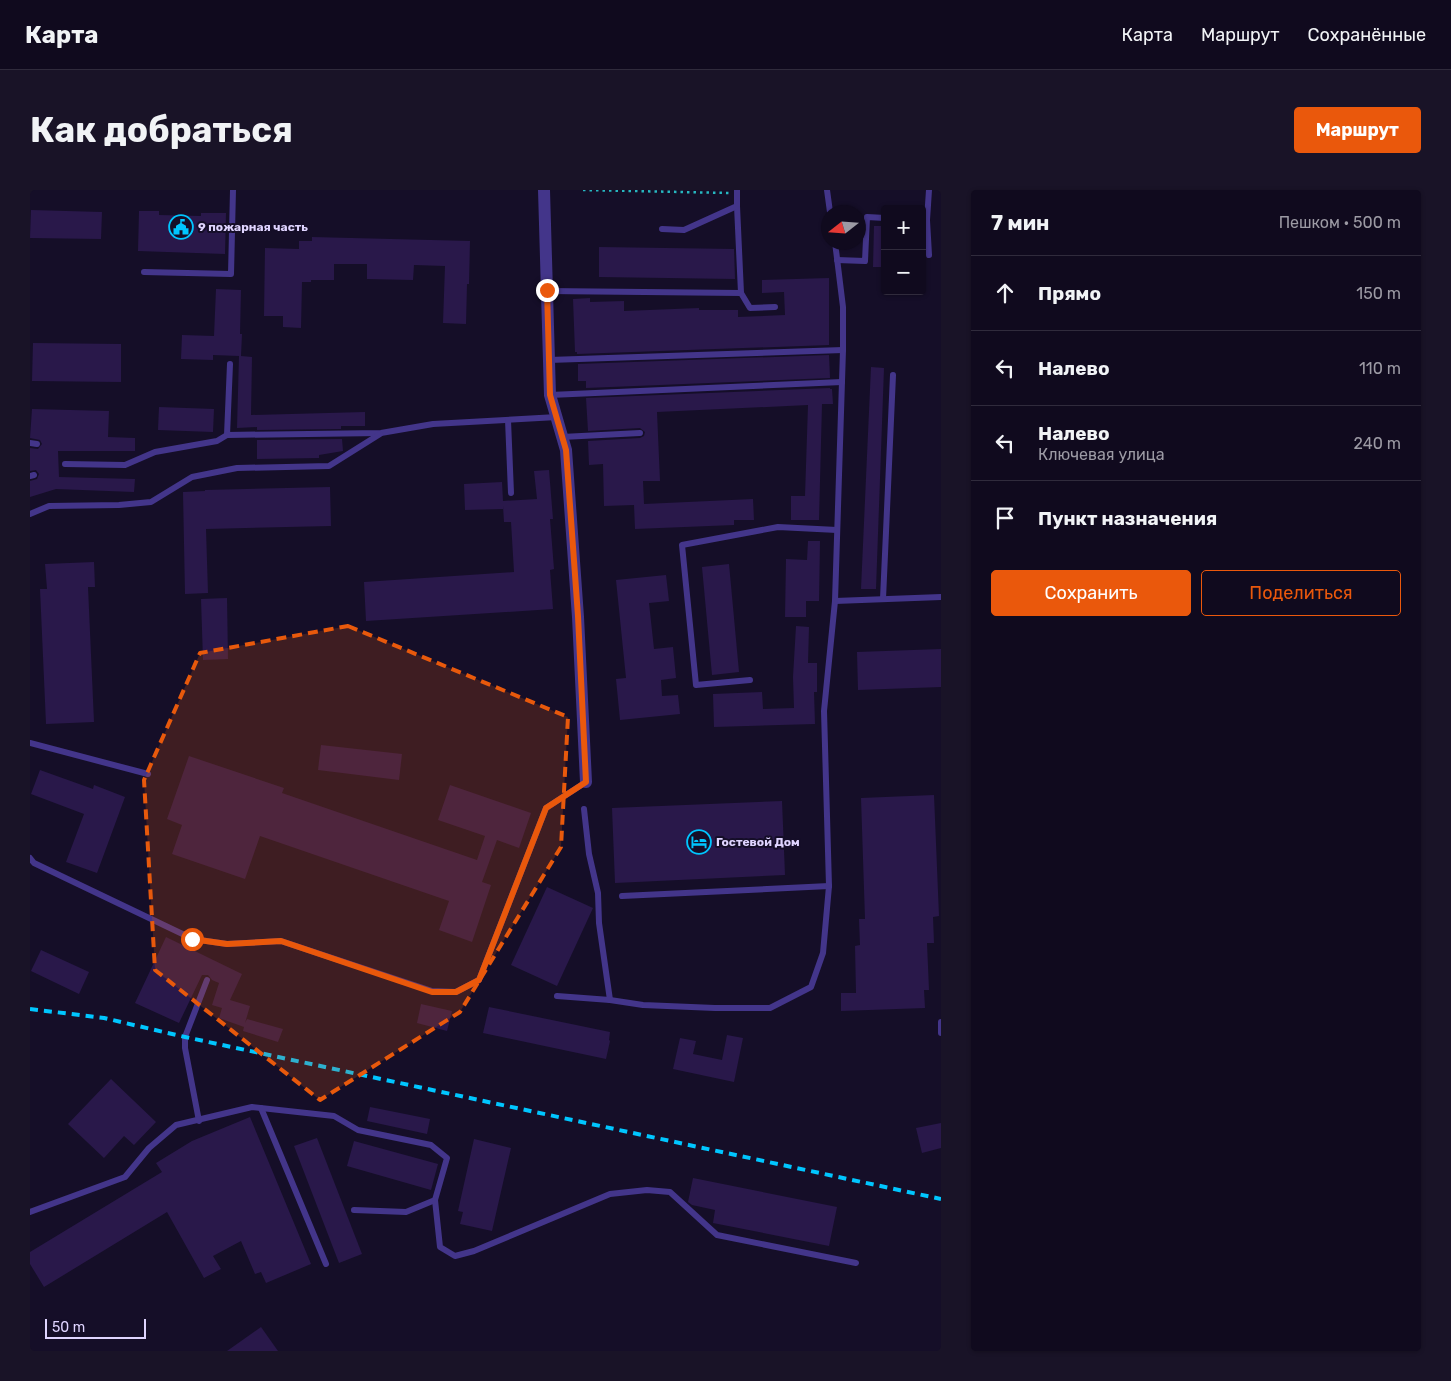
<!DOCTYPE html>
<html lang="ru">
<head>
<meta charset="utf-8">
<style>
	:root { --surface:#100a1e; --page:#191327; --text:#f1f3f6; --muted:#9c9aa4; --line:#302b3c; --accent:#ea580c }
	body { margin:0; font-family:Rubik,sans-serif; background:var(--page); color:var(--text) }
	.controls { position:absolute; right:15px; top:15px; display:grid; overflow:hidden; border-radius:5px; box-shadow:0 1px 4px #0004 }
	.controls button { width:45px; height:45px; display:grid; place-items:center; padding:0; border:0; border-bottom:1px solid var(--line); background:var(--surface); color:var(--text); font:25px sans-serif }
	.compass { position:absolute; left:791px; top:15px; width:45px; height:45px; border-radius:50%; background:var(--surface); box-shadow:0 1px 4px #0004; rotate:253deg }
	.scale { position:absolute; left:15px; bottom:12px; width:101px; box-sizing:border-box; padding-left:5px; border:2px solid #dfd4ff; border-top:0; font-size:14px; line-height:18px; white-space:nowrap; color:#dfd4ff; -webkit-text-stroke:4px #150e28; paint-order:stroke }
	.stop { position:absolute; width:15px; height:15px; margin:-11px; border:4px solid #ea580c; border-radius:50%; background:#fff }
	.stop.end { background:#ea580c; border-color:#fff; box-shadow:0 1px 5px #0008 }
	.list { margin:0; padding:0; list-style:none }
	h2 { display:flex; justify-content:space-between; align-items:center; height:65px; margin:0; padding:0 20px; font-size:21px }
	h2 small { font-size:16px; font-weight:400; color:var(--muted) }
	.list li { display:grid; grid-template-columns:32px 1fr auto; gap:15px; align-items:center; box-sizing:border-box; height:75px; padding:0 20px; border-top:1px solid var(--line) }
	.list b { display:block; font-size:19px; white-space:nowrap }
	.list p { margin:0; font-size:16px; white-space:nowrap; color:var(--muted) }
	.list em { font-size:16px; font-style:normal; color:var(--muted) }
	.actions { display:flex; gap:10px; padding:15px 20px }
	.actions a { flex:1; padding:11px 0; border:1px solid var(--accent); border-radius:5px; text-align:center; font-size:18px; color:var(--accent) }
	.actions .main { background:var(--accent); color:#fff }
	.icon { flex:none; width:28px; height:28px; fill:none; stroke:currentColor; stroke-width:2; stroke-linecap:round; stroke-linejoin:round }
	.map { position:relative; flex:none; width:911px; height:1161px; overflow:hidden; border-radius:5px }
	header { display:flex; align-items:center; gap:30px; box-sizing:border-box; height:70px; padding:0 25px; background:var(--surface); border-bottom:1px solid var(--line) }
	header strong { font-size:24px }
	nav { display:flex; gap:28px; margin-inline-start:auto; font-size:18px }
	.intro { display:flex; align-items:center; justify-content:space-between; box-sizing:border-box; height:120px; padding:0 30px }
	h1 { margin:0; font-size:35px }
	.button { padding:12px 22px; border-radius:5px; background:var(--accent); color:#fff; font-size:18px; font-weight:700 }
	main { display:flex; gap:30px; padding:0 30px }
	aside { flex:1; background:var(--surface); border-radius:5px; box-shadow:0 1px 4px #0004 }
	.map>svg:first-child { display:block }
	.building { fill:#29184a }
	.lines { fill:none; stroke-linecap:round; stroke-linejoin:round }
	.path { stroke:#27b7c1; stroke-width:2.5; stroke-dasharray:2.5 4; stroke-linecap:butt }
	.service { stroke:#43358a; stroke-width:6 }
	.minor { stroke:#43358a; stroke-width:12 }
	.rail { stroke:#00c6ff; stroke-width:4; stroke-dasharray:8 6; stroke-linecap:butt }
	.route { stroke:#ea580c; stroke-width:6 }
	.marked { fill:#e8590c; fill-opacity:0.2; stroke:#e8590c; stroke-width:4; stroke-dasharray:10 6; stroke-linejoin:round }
	.labels { text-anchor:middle; stroke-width:4; stroke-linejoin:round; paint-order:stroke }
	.poi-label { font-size:12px; font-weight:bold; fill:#dfd4ff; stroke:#150e28; text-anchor:start }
</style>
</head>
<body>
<header>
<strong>Карта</strong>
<nav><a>Карта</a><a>Маршрут</a><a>Сохранённые</a></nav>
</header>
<div class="intro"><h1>Как добраться</h1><a class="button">Маршрут</a></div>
<main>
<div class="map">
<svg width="911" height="1161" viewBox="0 0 911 1161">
	<rect width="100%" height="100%" fill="#150e28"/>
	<!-- building -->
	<g class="building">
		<path d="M1 20 72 22 71 49 0 48Z"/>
		<path d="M109 21H129V25L171 26V23H196L195 64 108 61Z"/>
		<path d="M844 36H855V77H843Z"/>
		<path d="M282 47 440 51 439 94H437L436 134 413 133 415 76 384 75 383 90 337 89V74H304V90H281V92H272L271 138 253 137V126H234L235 58 269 59V51H282Z"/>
		<path d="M569 57 704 59 705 89 569 87Z"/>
		<path d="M799 88V155L547 164V162H545L543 109 560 108V112L594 111V121L669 118V120H708V127L755 125 754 102 732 103V90Z"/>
		<path d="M186 99 211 100 210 144H212L211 166 222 167 221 225 335 222V236H311V239L227 240V237L207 238 209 166 183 165V170L151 169 152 145 184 146Z"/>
		<path d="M3 153 91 154V192L2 191Z"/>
		<path d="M799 165 800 188 556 198V191H548V174Z"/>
		<path d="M841 177 854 178 846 399H831Z"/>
		<path d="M800 198V199H802L803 214H792L789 330H761V306H775L778 215 627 222 630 291H613L614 314 723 309 724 330H704V335L605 339 604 315 574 316 573 274 559 275 558 251 610 248 614 246 615 242 610 238 558 241 556 208Z"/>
		<path d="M129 217 184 219 183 242 128 240Z"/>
		<path d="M2 219 79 221 78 247 105 248V261H28L29 287 105 289 104 302 26 299 0 307V291L7 289 9 284 6 280 0 281V258L8 259 12 254 10 250 0 248Z"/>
		<path d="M312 249 313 261 289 265V268L227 269V250Z"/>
		<path d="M519 280 523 329H520L524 379 520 380 523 419 336 431 334 392 484 382 481 332H474L473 316V319L435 320 434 294 472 292 473 311 507 309 504 281Z"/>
		<path d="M300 297 301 336 176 339 178 403 155 404 153 302 175 301V300Z"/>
		<path d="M778 351H790L789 411H776V427H755L756 369 777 370Z"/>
		<path d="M64 372 65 397H58L64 532 16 534 10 399H17L15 374Z"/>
		<path d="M699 374 709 482 682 485 672 377Z"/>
		<path d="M636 385 639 411 619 413 624 459 643 457 646 488 631 490 632 506 648 505 650 524 590 530 586 489 596 488 586 390Z"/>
		<path d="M197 408 198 469 173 470 171 409Z"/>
		<path d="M766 436 779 437 778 473H787V502H784L785 534 684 537 683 504 732 502 733 519 764 518 763 487Z"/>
		<path d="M911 459V497L828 500 827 462Z"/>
		<path d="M291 555 372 564 369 590 288 580Z"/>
		<path d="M159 566 254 598 252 603 447 670 455 646 408 630 420 595 501 623 489 658 467 650 452 692 461 695 442 752 409 740 419 711 230 646 215 689 142 664 152 635 137 629Z"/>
		<path d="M10 580 63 599 64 595 95 607 67 683 36 672 54 624 1 604Z"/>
		<path d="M904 605 909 726 903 727 904 753H897L899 800H894L895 818 811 821V803H826L825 756 830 755 829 729H835L831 608Z"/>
		<path d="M752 611 755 685 585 693 582 618Z"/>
		<path d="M517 697 563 718 527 796 481 775Z"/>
		<path d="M136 747 212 784 200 810 220 816 215 833 217 829 253 839 248 852 213 841 214 837 189 828 192 818 182 815 189 793 182 790 178 785H172L149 833 105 813Z"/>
		<path d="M11 760 59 782 49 804 1 781Z"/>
		<path d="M391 814 422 821 417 841 387 833Z"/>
		<path d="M459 817 580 842 579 850 580 851 576 869 453 843Z"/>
		<path d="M697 845 713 848 704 892 643 879 650 848 666 851 663 864 692 870Z"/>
		<path d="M81 889 126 932 104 955 94 946 74 968 38 934Z"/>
		<path d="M340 917 400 929 397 944 337 931Z"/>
		<path d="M220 927 281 1074 236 1093 231 1082 225 1084 211 1051 183 1066 191 1079 174 1088 137 1022 14 1097 0 1074V1062L132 982 126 973 162 951Z"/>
		<path d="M911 933V958L892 963 886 938Z"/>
		<path d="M287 948 332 1064 309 1073 264 956Z"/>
		<path d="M444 949 481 958 462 1041 430 1034 433 1022 428 1021Z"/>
		<path d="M324 951 408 974 401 1000 317 976Z"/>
		<path d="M663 988 807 1017 799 1056 683 1033 685 1020 662 1015 658 1012Z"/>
		<path d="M231 1137 248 1161H197Z"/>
	</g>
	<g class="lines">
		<!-- path -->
		<path class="path" d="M553 0 699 3"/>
		<!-- service -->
		<g class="service">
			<path d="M797 0 800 22"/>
			<path d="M707 16 711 103 720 118 745 117"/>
			<path d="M632 39 654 40 707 16V0"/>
			<path d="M899 65 897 30 899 0"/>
			<path d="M807 70 835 71 837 27 855 28"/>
			<path d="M114 82 201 84 203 0"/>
			<path d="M517 101 711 103"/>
			<path d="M519 170 813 160"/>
			<path d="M200 174 197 245 351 243 403 234 527 227"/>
			<path d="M520 205 812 192"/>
			<path d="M478 230 481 303"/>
			<path d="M532 247 610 243"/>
			<path d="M0 253 7 254"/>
			<path d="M35 274 95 275 125 262 187 251 197 245"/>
			<path d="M0 286 4 285"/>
			<path d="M0 324 19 316 89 315 121 312 162 287 207 278 299 276 350 244"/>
			<path d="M853 409 863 185"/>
			<path d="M805 411 911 407"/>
			<path d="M720 490 666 495 652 355 748 337 807 340"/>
			<path d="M0 553 118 584"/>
			<path d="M554 619 559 664 568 703 569 733 580 810"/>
			<path d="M0 668 4 673 163 749 197 754 251 751 402 801 426 802 449 790 516 618 556 592"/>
			<path d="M592 706 799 696"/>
			<path d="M527 806 580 810 613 815 685 818H740L781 797 793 763 799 696 794 521 805 411 813 160V117L805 52"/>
			<path d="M911 832V843"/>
			<path d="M231 918 296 1074"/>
			<path d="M169 931 155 858V847L177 790"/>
			<path d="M324 1020 376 1022 405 1010"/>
			<path d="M0 1022 95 987 119 958 146 935 222 917 304 926 328 940 401 955 417 968 405 1010 410 1057 425 1066 444 1061 580 1004 617 1000 640 1002 687 1045 826 1073"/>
		</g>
		<!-- minor -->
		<path class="minor" d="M514 0 520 205 536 260 548 427 556 592"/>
		<!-- rail -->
		<path class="rail" d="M0 819 74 828 155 847 911 1009"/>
	</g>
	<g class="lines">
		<!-- route -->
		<path class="route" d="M162 749 197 754 251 751 402 802H426L449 790 516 618 556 592 548 426 536 260 520 205 517 100"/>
	</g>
	<!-- marked area -->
	<path class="marked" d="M318 436 538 527 531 657 430 822 290 910 125 780 114 590 170 463Z"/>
	<!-- icons -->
	<defs>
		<g id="civic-ring" transform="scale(1.25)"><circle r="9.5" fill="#150e28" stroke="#00c6ff" stroke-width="1.5"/><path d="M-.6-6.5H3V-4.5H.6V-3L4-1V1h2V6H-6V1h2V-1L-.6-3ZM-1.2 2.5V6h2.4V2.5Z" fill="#00c6ff"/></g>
		<g id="hotel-ring" transform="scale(1.25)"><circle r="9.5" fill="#150e28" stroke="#00c6ff" stroke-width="1.5"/><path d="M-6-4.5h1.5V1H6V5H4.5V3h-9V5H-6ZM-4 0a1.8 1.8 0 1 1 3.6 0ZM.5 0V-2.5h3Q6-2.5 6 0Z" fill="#00c6ff"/></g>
	</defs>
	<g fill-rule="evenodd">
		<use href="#civic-ring" x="151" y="37"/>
		<use href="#hotel-ring" x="669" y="652"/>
	</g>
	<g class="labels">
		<!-- poi labels -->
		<g class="poi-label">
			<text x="168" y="41">9 пожарная часть</text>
			<text x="686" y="656">Гостевой Дом</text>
		</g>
	</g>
</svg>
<div class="controls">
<button>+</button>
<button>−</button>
</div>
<svg class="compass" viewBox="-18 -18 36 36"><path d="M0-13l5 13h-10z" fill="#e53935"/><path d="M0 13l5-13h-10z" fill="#9c9aa4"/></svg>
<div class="scale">50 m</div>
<div class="stop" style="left:162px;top:749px"></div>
<div class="stop end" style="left:517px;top:100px"></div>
</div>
<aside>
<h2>7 мин<small>Пешком · 500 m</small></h2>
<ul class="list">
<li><svg class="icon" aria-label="ahead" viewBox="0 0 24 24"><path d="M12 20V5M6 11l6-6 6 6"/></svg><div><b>Прямо</b></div><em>150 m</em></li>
<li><svg class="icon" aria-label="left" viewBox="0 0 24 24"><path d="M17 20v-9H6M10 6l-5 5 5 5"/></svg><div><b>Налево</b></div><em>110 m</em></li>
<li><svg class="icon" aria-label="left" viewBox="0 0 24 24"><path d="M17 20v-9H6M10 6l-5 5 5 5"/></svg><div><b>Налево</b><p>Ключевая улица</p></div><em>240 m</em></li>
<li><svg class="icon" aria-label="arrive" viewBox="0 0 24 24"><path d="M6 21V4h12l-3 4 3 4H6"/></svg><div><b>Пункт назначения</b></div></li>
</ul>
<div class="actions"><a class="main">Сохранить</a><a>Поделиться</a></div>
</aside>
</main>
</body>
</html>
